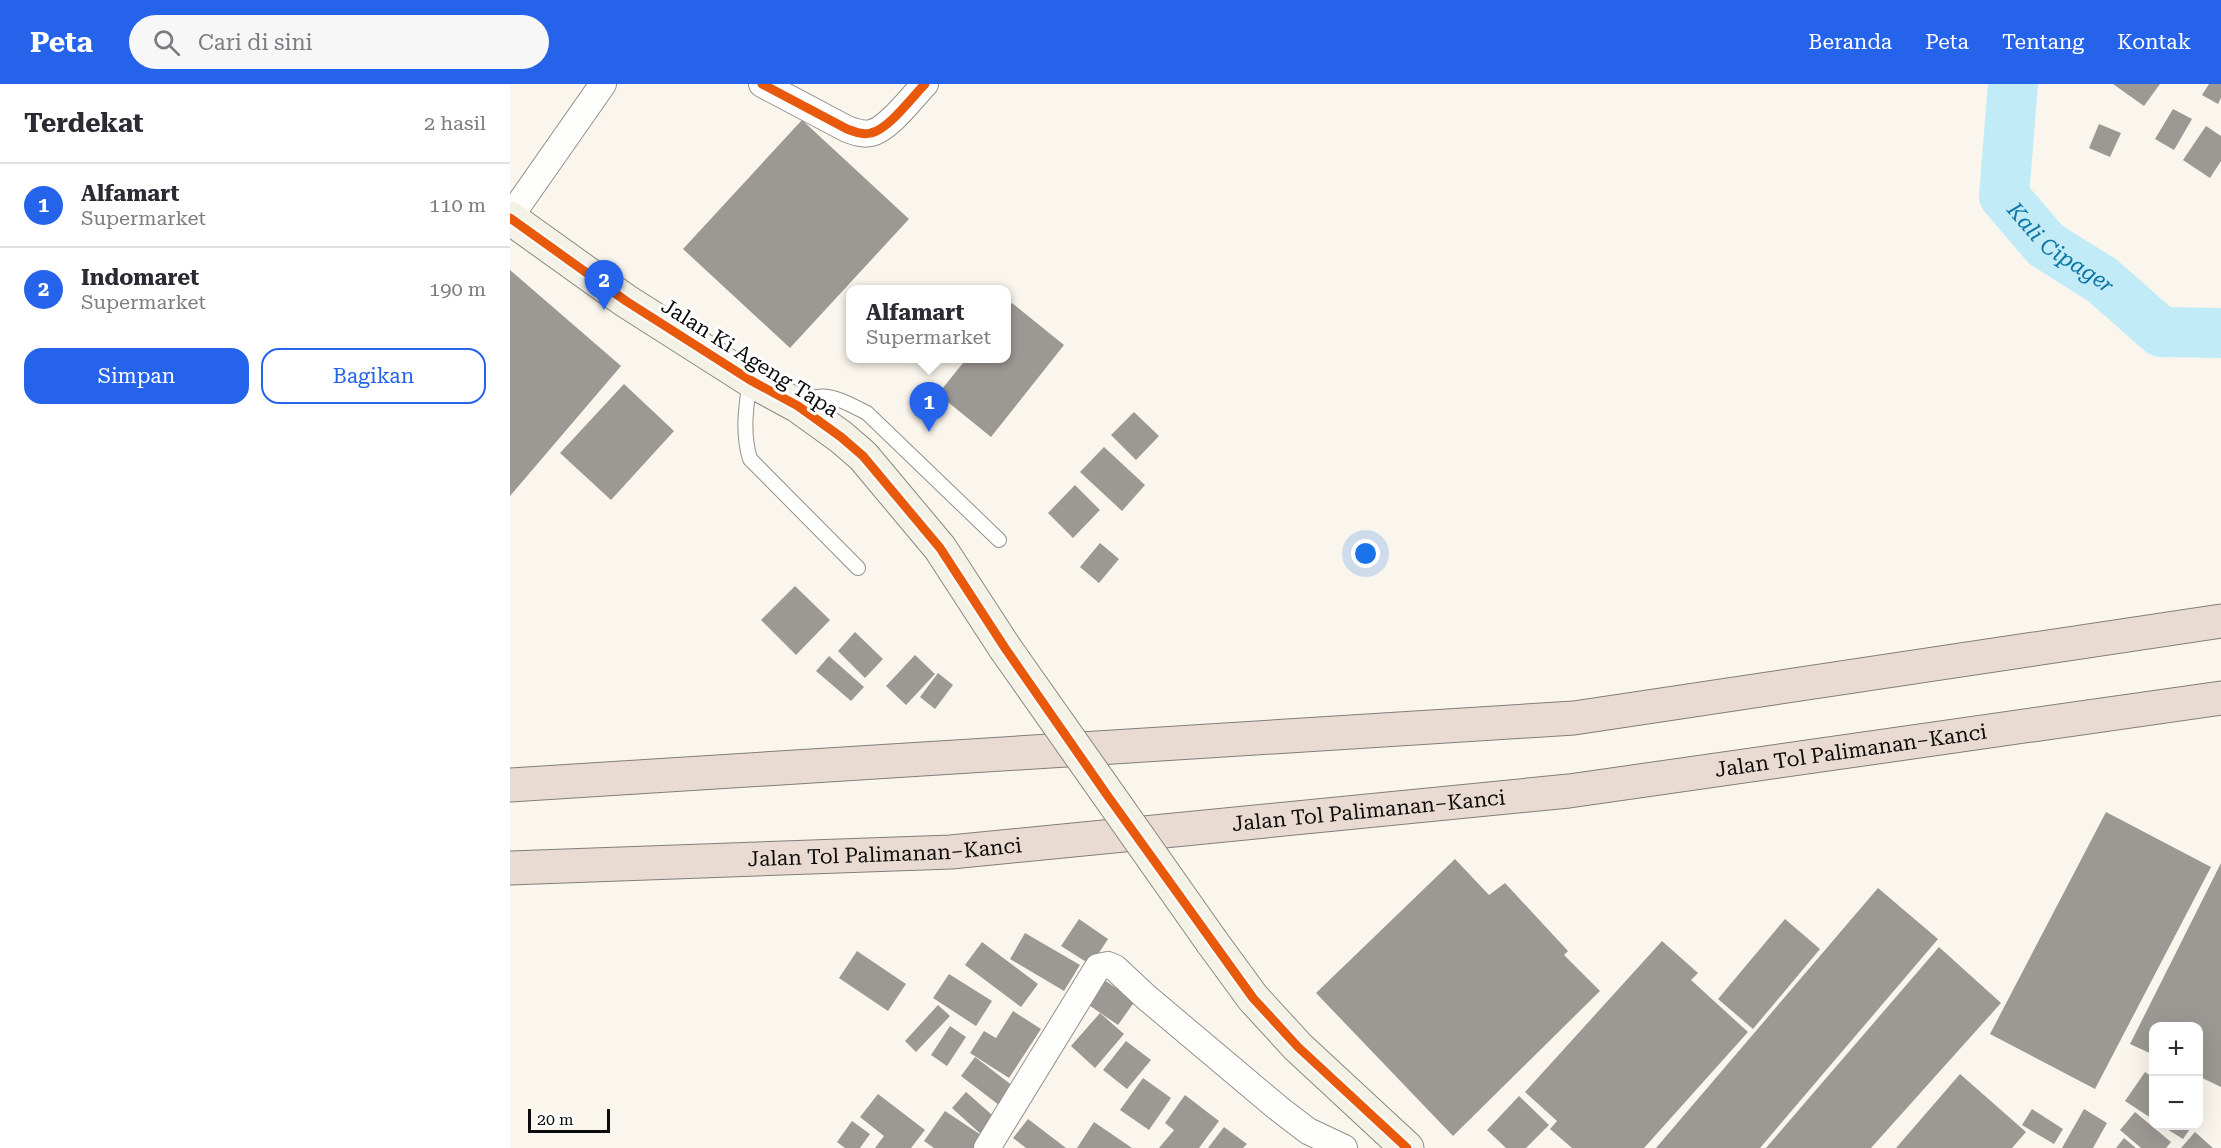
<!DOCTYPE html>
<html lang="id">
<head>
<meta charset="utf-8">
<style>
	:root { --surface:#fff; --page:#f7f7f7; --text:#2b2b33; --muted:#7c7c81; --line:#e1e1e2; --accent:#2563eb }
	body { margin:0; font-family:"Roboto Serif",serif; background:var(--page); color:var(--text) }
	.controls { position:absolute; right:18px; bottom:18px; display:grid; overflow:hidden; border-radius:12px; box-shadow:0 6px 24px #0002 }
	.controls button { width:54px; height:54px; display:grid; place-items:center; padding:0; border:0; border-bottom:2px solid var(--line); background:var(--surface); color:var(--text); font:30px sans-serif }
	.scale { position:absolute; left:18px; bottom:15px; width:82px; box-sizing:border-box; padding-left:6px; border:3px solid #0b0b0b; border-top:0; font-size:16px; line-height:21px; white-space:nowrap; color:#0b0b0b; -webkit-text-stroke:4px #fff; paint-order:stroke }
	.you { position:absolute; left:856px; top:470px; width:21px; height:21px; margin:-15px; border:4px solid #fff; border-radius:50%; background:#1a73e8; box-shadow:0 0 0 9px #1a73e833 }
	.badge { display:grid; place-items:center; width:39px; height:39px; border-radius:50%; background:var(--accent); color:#fff; font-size:20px; font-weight:700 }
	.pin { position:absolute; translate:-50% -50px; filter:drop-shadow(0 2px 3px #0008) }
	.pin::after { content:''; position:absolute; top:32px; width:21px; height:18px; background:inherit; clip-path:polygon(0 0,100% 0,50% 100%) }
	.popup { position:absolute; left:336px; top:201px; width:165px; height:78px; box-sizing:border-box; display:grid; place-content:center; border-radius:12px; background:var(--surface); filter:drop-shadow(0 2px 4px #0005); font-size:20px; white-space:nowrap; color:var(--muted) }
	.popup b { font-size:22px; color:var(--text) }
	.popup::after { content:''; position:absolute; left:50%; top:100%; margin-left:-12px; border:12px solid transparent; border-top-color:var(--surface) }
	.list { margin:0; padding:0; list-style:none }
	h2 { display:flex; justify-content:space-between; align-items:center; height:78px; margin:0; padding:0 24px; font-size:26px }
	h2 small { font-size:20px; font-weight:400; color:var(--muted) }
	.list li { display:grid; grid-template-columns:39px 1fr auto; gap:18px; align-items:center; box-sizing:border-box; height:84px; padding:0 24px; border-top:2px solid var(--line) }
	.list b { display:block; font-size:22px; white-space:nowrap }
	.list p { margin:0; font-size:20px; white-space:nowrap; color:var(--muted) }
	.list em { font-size:20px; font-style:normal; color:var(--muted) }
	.actions { display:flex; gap:12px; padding:18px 24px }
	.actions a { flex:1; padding:14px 0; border:2px solid var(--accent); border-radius:18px; text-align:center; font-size:21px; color:var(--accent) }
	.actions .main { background:var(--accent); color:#fff }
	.icon { flex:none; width:33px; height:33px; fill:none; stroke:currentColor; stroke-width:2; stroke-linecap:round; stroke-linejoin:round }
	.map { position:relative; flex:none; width:1711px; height:1064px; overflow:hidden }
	header { display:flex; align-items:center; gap:36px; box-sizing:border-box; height:84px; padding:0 30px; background:var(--accent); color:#fff }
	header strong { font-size:28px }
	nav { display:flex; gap:33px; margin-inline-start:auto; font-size:21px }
	.search { width:420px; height:54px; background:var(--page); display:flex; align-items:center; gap:15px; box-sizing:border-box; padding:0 21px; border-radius:33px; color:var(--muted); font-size:22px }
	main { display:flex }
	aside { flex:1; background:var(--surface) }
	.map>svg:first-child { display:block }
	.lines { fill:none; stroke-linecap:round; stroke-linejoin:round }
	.river { stroke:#c1ebf7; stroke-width:50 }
	.building { fill:#9c9894 }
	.lane-casing { stroke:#93918d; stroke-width:16 }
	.street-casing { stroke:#93918d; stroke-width:28 }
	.secondary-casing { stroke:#898783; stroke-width:35 }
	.highway-casing { stroke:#807e7a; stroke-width:35 }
	.lane { stroke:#fefefc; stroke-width:14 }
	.street { stroke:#fefefc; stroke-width:26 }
	.secondary { stroke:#f4f1e7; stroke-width:33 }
	.highway { stroke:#eadbd2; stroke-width:33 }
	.secondary-bridge-casing { stroke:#898783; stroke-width:35; stroke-linecap:butt }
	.secondary-bridge { stroke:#f4f1e7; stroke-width:33 }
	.cycleway-casing { stroke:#fff; stroke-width:13 }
	.cycleway { stroke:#e8590c; stroke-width:9 }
	.labels { text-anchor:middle; stroke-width:6; stroke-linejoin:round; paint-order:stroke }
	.street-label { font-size:21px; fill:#0b0b0b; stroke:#fff }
	.water-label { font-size:22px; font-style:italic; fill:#0c74a5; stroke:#fff }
</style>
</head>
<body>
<header>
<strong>Peta</strong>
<div class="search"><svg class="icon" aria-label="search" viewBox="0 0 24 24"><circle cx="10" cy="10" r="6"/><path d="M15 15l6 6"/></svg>Cari di sini</div>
<nav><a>Beranda</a><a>Peta</a><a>Tentang</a><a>Kontak</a></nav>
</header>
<main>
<aside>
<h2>Terdekat<small>2 hasil</small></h2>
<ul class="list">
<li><span class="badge">1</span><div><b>Alfamart</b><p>Supermarket</p></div><em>110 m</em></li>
<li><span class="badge">2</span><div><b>Indomaret</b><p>Supermarket</p></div><em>190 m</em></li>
</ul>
<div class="actions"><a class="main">Simpan</a><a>Bagikan</a></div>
</aside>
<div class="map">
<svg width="1711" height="1064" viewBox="0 0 1711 1064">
	<rect width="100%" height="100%" fill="#faf6ed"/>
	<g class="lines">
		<!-- river -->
		<path class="river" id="s1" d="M1503 0 1494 112 1536 161 1592 196 1651 248 1711 249"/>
	</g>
	<!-- building -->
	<g class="building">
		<path d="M1603 0H1650L1634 22Z"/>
		<path d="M1699 0H1711V14L1708 20 1692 11Z"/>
		<path d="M1663 25 1682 35 1664 66 1645 55Z"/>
		<path d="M292 36 399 135 280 264 173 165Z"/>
		<path d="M1589 40 1611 49 1600 73 1579 64Z"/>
		<path d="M1696 42 1711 52V77L1700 94 1673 76Z"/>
		<path d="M0 186 111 282 0 412Z"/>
		<path d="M502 219 554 261 481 353 428 310 457 274H497V225Z"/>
		<path d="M114 300 164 347 101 416 50 369Z"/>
		<path d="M624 328 649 352 626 376 601 351Z"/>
		<path d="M594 363 635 401 612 427 570 388Z"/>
		<path d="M565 401 590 426 563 454 538 429Z"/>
		<path d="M590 459 609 475 589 499 570 483Z"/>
		<path d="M285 502 320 536 286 571 251 536Z"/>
		<path d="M345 548 373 575 355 594 328 567Z"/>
		<path d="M405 571 425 590 396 621 376 602Z"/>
		<path d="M319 572 354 603 341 617 306 587Z"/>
		<path d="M428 589 443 601 425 625 410 613Z"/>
		<path d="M1596 728 1701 783 1585 1005 1480 950Z"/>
		<path d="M945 775 979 811 995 799 1058 867 1054 871 1090 907 943 1052 806 909Z"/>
		<path d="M1711 779V1003L1688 992V942H1644V971L1620 960Z"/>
		<path d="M1368 804 1428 855 1250 1064H1146Z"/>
		<path d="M569 835 598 855 581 881 551 862Z"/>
		<path d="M1275 835 1310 865 1243 945 1208 915Z"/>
		<path d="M515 849 570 881 554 907 500 875Z"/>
		<path d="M1152 857 1188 889 1181 896 1238 948 1134 1064H1062L1040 1045 1047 1037 1015 1008Z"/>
		<path d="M472 858 528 900 511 923 455 881Z"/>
		<path d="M1429 863 1491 919 1361 1064H1256Z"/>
		<path d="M347 867 396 900 378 927 329 894Z"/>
		<path d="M439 890 482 917 466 942 423 914Z"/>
		<path d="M587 891 625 917 608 941 570 915Z"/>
		<path d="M428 921 440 932 406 968 395 957Z"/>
		<path d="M503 927 531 945 499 994 460 969 474 947 486 954Z"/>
		<path d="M590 929 614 950 585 984 561 962Z"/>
		<path d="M440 942 456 953 437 982 421 971Z"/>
		<path d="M616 957 641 976 617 1005 593 986Z"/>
		<path d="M465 973 503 1002 489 1021 451 992Z"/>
		<path d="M1635 988 1644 994V1036L1615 1017Z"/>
		<path d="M1450 990 1516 1048 1502 1064H1386Z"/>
		<path d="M633 994 661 1014 639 1046 610 1026Z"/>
		<path d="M456 1008 489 1037 467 1064H424L414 1057 435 1027 474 1053 442 1024Z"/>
		<path d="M368 1010 415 1046 401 1064H365L374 1052 350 1033Z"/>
		<path d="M675 1011 709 1037 689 1064H649L664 1046 655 1039Z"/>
		<path d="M1009 1012 1039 1041 1016 1064H996L977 1046Z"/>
		<path d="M1522 1025 1553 1045 1544 1060 1512 1041Z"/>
		<path d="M1574 1025 1597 1039 1583 1064H1552Z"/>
		<path d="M1625 1028 1661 1058 1656 1064H1631L1610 1046Z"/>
		<path d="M518 1035 556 1064H516L503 1054Z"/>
		<path d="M342 1037 360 1050 350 1064H335L327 1058Z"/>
		<path d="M584 1038 622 1064H567Z"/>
		<path d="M1652 1042H1682L1673 1055Z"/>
		<path d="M714 1043 737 1060 733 1064H698Z"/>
		<path d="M1685 1048 1703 1064H1671Z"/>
		<path d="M1614 1054 1626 1064H1606Z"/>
	</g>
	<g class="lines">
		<!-- lane casing -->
		<g class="lane-casing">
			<g id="lane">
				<path d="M240 296C236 322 232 349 240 375L348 484"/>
				<path d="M289 322C295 319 301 314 307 313 323 310 343 322 357 329L489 456"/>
			</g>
		</g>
		<!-- street casing -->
		<g class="street-casing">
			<g id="street">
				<path d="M252 0 337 45C345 48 353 51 361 49 379 45 402 13 415 0"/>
				<path d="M0 133 93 0"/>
				<path d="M477 1064 588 883 598 881 605 884 636 913 768 1024 798 1047 834 1064"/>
			</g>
		</g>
		<!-- secondary casing -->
		<g class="secondary-casing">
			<g id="secondary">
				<path d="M0 134 116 217 240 296 288 322 331 353 353 372 430 464 495 564"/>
				<path d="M702 858 743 914 788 963 897 1064"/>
			</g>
		</g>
		<!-- highway casing -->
		<g class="highway-casing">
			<g id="highway">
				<path d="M0 701 1064 634 1711 537"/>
				<path id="s2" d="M0 784 441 768 1059 707 1711 614"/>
			</g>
		</g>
		<!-- lane -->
		<use href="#lane" class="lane"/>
		<!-- street -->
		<use href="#street" class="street"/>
		<!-- secondary -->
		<use href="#secondary" class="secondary"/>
		<!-- highway -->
		<use href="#highway" class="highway"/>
		<!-- secondary-bridge casing -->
		<g class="secondary-bridge-casing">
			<path id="secondary-bridge" d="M495 564 702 858"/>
		</g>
		<!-- secondary-bridge -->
		<use href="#secondary-bridge" class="secondary-bridge"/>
		<!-- cycleway casing -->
		<g class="cycleway-casing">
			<g id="cycleway">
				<path d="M252 0 337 45C345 48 353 51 361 49 379 45 402 13 415 0"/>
				<path d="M0 134 116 217 240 296 288 322 331 353 353 372 430 464 495 564 597 711 743 914 788 963 897 1064"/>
			</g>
		</g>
		<!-- cycleway -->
		<use href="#cycleway" class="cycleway"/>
	</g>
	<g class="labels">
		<!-- street labels -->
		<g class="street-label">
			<text transform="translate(240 274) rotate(32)" y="7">Jalan Ki Ageng Tapa</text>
			<text dy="7" stroke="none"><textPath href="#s2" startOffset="1347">Jalan Tol Palimanan–Kanci</textPath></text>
			<text dy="7" stroke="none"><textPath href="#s2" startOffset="861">Jalan Tol Palimanan–Kanci</textPath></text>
			<text dy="7" stroke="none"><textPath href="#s2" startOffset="375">Jalan Tol Palimanan–Kanci</textPath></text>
		</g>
		<!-- water labels -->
		<g class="water-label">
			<text dy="8" stroke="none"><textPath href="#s1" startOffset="190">Kali Cipager</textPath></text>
		</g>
	</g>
</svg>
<div class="controls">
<button>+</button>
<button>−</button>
</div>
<div class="scale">20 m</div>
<div class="you"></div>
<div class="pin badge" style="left:419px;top:348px">1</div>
<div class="popup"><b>Alfamart</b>Supermarket</div>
<div class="pin badge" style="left:94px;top:226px">2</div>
</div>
</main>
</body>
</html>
